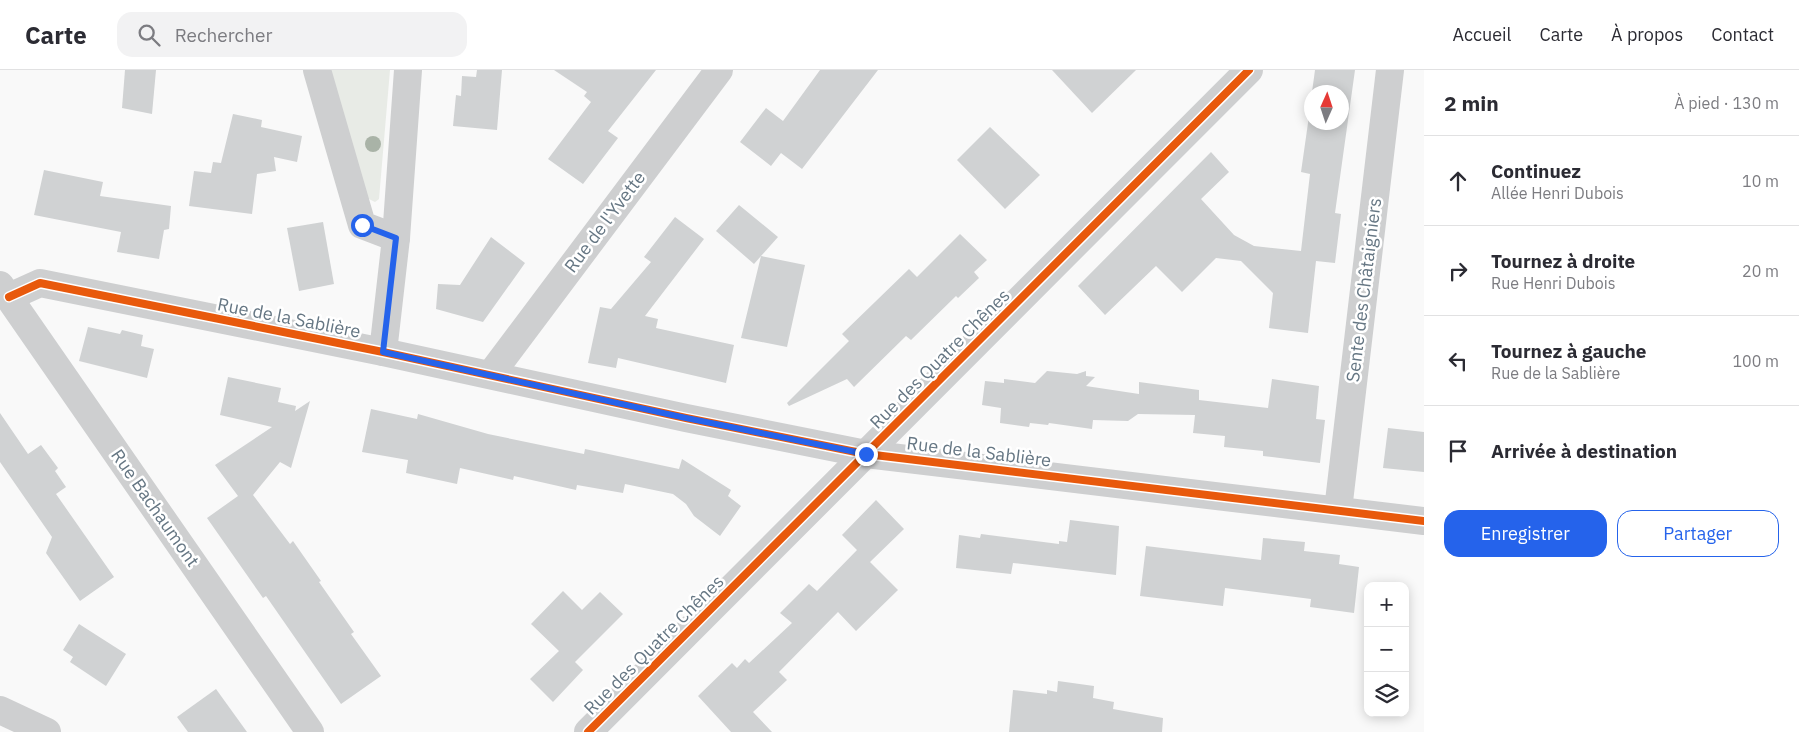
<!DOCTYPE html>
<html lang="fr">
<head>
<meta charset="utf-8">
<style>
	:root { --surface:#fff; --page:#f2f2f3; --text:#2b2b33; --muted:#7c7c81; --line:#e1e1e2; --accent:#2563eb }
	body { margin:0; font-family:"IBM Plex Sans",sans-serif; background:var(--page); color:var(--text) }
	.controls { position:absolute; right:15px; bottom:15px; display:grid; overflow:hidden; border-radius:10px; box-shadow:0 2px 12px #0003 }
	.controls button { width:45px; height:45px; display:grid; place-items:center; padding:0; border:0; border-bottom:1px solid var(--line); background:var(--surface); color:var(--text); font:25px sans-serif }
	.compass { position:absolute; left:1304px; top:15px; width:45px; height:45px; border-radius:50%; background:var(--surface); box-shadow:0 2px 12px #0003; rotate:3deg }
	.stop { position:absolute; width:15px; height:15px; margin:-11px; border:4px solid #2563eb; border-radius:50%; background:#fff }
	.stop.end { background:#2563eb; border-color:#fff; box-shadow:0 1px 5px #0008 }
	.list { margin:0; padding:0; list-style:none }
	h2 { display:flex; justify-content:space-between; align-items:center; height:65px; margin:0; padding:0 20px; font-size:21px }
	h2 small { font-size:16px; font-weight:400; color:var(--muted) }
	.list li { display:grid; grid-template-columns:32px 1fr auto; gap:15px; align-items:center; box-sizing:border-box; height:90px; padding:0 20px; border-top:1px solid var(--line) }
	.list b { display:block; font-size:19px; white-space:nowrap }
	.list p { margin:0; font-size:16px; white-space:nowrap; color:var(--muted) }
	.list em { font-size:16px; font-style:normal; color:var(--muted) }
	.actions { display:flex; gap:10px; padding:15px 20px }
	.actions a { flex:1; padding:11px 0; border:1px solid var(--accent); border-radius:15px; text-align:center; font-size:18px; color:var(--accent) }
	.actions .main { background:var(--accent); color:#fff }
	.icon { flex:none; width:28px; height:28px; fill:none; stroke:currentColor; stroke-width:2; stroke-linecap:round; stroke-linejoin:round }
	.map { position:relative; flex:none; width:1424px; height:662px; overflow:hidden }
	header { display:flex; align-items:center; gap:30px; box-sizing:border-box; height:70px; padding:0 25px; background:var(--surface); border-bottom:1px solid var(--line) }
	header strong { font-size:24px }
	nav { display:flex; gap:28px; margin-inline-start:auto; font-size:18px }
	.search { width:350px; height:45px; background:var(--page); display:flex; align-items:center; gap:12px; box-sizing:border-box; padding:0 18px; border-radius:15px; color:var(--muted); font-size:19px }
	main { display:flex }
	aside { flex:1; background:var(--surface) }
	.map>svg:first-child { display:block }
	.green { fill:#e8ebe6 }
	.building { fill:#d0d2d3 }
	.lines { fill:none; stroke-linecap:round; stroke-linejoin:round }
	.minor { stroke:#cecfd0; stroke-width:28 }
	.cycleway-casing { stroke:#fff; stroke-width:11 }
	.cycleway { stroke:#e8590c; stroke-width:8 }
	.tree { fill:#a9b3a7 }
	.route { stroke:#2563eb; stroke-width:6 }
	.labels { text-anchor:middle; stroke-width:5; stroke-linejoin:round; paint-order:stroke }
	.street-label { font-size:18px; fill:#657683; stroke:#fff }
</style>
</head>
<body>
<header>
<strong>Carte</strong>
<div class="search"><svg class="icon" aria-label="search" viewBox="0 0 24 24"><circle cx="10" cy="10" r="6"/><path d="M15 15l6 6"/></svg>Rechercher</div>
<nav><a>Accueil</a><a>Carte</a><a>À propos</a><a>Contact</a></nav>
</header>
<main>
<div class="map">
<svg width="1424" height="662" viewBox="0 0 1424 662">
	<rect width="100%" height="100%" fill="#f9f9f9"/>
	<!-- green -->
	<path class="green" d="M331 0H390L379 129 375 132 367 128 364 122Z"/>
	<!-- building -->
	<g class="building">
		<path d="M125 0H156L152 44 122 38Z"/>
		<path d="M477 0H502L497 60 453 56 456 25 461 26 462 6 476 7Z"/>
		<path d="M554 0H656L608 61 618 68 583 114 548 89 591 32 584 26 587 22Z"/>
		<path d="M820 0H878L802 99 781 83 771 96 740 72 766 38 783 51Z"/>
		<path d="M1052 0H1136L1092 43Z"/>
		<path d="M1315 0H1355L1335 143 1341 144 1335 193 1316 191 1308 263 1269 258 1273 223 1241 191 1216 188 1182 222 1156 196 1105 245 1078 216 1211 82 1229 102 1201 129 1234 165 1254 176 1301 181 1310 104 1301 102 1312 25V52H1342V22H1312Z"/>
		<path d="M233 44 262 50 261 57 302 66 297 92 274 87 276 101 257 104 252 144 189 136 194 101 211 103 213 92 221 93Z"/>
		<path d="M990 57 1040 105 1005 139 957 90Z"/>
		<path d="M44 100 103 112 100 126 171 136 169 159 164 160 159 189 117 182 121 162 34 145Z"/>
		<path d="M739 135 778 167 761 186 805 195 787 277 741 268 761 186 754 194 716 161Z"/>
		<path d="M675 147 704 169 645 246 658 249 656 258 734 275 726 313 618 288 616 298 588 293 600 237 611 239 651 192 644 187Z"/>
		<path d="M323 152 334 214 299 221 287 158Z"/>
		<path d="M960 164 987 190 974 202 979 208 958 228 956 226 911 270 906 266 854 317 847 309 789 336 787 333 849 271 842 264 909 199 917 207Z"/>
		<path d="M491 167 525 193 483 252 436 239 438 214 460 215Z"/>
		<path d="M88 257 120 264 122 260 143 265 141 276 154 279 147 308 79 291Z"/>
		<path d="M1047 301 1077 304 1086 301V306L1095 307 1086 316 1139 324V312L1199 320V330L1268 338 1272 309 1319 316 1316 349 1325 350 1320 393 1263 386V381L1224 377 1225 366 1193 363 1195 345 1138 344 1128 351 1093 350 1092 359 1049 353 1048 355 1030 353 1029 357 1000 353 1001 338 982 335 985 311 1004 313V309L1035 313Z"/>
		<path d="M228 307 281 318 278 332 296 336 295 341 310 331 291 398 280 392 253 425 290 474 293 471 321 511 319 512 354 562 351 564 381 606 341 634 266 526 263 528 207 448 238 426 215 395 272 357 220 345Z"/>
		<path d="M371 339 417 349 418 344 488 364 584 384 585 379 679 399 682 389 731 420 728 426 741 436 720 466 694 446 686 434 673 424 625 414 623 423 577 415 576 420 514 406 513 410 460 398 457 414 406 403 408 390 362 382Z"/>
		<path d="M0 343 28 384 41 375 58 398 55 401 66 417 56 424 114 507 80 531 46 483 52 467 0 392Z"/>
		<path d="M1388 358 1424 362V402L1383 398Z"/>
		<path d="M876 430 904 459 870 492 898 520 856 561 838 542 779 602 787 610 753 642 772 662H731L698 626 732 593 737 598 745 589 749 593 792 553 780 543 809 514 817 521 857 480 842 465Z"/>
		<path d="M1070 450 1119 456 1116 505 1013 493 1011 504 956 498 959 465 980 468 981 464 1059 474V471L1067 472Z"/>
		<path d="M1263 468 1305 472 1304 481 1340 485 1339 494 1359 497 1354 543 1310 537 1311 529 1225 518 1223 536 1140 526 1146 476 1261 490Z"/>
		<path d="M563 521 582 540 600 522 623 544 575 592 583 600 553 632 530 609 559 581 531 554Z"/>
		<path d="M79 554 126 584 106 616 70 592 73 587 63 580Z"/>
		<path d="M1058 611 1094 616 1093 628 1114 632 1113 639 1163 648 1162 662H1009L1013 620 1047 624V620L1057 622Z"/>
		<path d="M216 619 247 662H188L177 647Z"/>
	</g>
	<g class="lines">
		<!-- minor -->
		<g class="minor">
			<path d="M317 0 362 155 396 168"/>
			<path d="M0 215 310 662"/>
			<path d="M9 227 40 213 383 282 686 348 866 384 1424 451"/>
			<path d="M383 282 396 168 408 0"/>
			<path d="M491 304 719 0"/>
			<path d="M1338 440 1390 0"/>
			<path d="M0 640 47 662"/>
			<path d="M588 662 1249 0"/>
		</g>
		<!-- cycleway casing -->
		<g class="cycleway-casing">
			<g id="cycleway">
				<path d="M9 227 40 213 383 282 686 348 866 384 1424 451"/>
				<path d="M588 662 1249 0"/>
			</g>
		</g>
		<!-- cycleway -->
		<use href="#cycleway" class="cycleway"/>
	</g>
	<!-- trees -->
	<circle class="tree" cx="373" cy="74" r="8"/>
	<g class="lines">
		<!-- route -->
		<path class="route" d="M362 155 396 168 383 282 686 348 866 384"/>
	</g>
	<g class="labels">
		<!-- street labels -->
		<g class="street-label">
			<text transform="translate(605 152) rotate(-53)" y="6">Rue de l'Yvette</text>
			<text transform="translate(1364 220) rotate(-83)" y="6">Sente des Châtaigniers</text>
			<text transform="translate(289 248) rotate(11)" y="6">Rue de la Sablière</text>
			<text transform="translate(940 289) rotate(-45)" y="6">Rue des Quatre Chênes</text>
			<text transform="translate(979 382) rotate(7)" y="6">Rue de la Sablière</text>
			<text transform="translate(155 438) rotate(55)" y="6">Rue Bachaumont</text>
			<text transform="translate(654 575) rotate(-45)" y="6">Rue des Quatre Chênes</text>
		</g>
	</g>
</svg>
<div class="controls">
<button>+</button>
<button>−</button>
<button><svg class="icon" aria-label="layers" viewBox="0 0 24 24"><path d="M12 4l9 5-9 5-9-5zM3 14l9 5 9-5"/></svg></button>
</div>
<svg class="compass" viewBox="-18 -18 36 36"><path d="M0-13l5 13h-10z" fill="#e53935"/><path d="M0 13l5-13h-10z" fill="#7c7c81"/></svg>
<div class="stop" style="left:362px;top:155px"></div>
<div class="stop end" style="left:866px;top:384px"></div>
</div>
<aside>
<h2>2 min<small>À pied · 130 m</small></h2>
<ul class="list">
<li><svg class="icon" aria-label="ahead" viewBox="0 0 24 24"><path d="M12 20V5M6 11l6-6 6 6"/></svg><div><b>Continuez</b><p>Allée Henri Dubois</p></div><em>10 m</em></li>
<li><svg class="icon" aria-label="right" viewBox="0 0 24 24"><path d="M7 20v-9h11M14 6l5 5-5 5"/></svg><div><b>Tournez à droite</b><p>Rue Henri Dubois</p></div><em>20 m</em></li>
<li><svg class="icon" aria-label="left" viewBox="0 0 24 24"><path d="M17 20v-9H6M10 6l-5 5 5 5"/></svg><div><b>Tournez à gauche</b><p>Rue de la Sablière</p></div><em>100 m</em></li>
<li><svg class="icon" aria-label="arrive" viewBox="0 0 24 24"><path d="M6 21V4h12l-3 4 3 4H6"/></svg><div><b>Arrivée à destination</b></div></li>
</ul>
<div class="actions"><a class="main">Enregistrer</a><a>Partager</a></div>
</aside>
</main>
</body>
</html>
